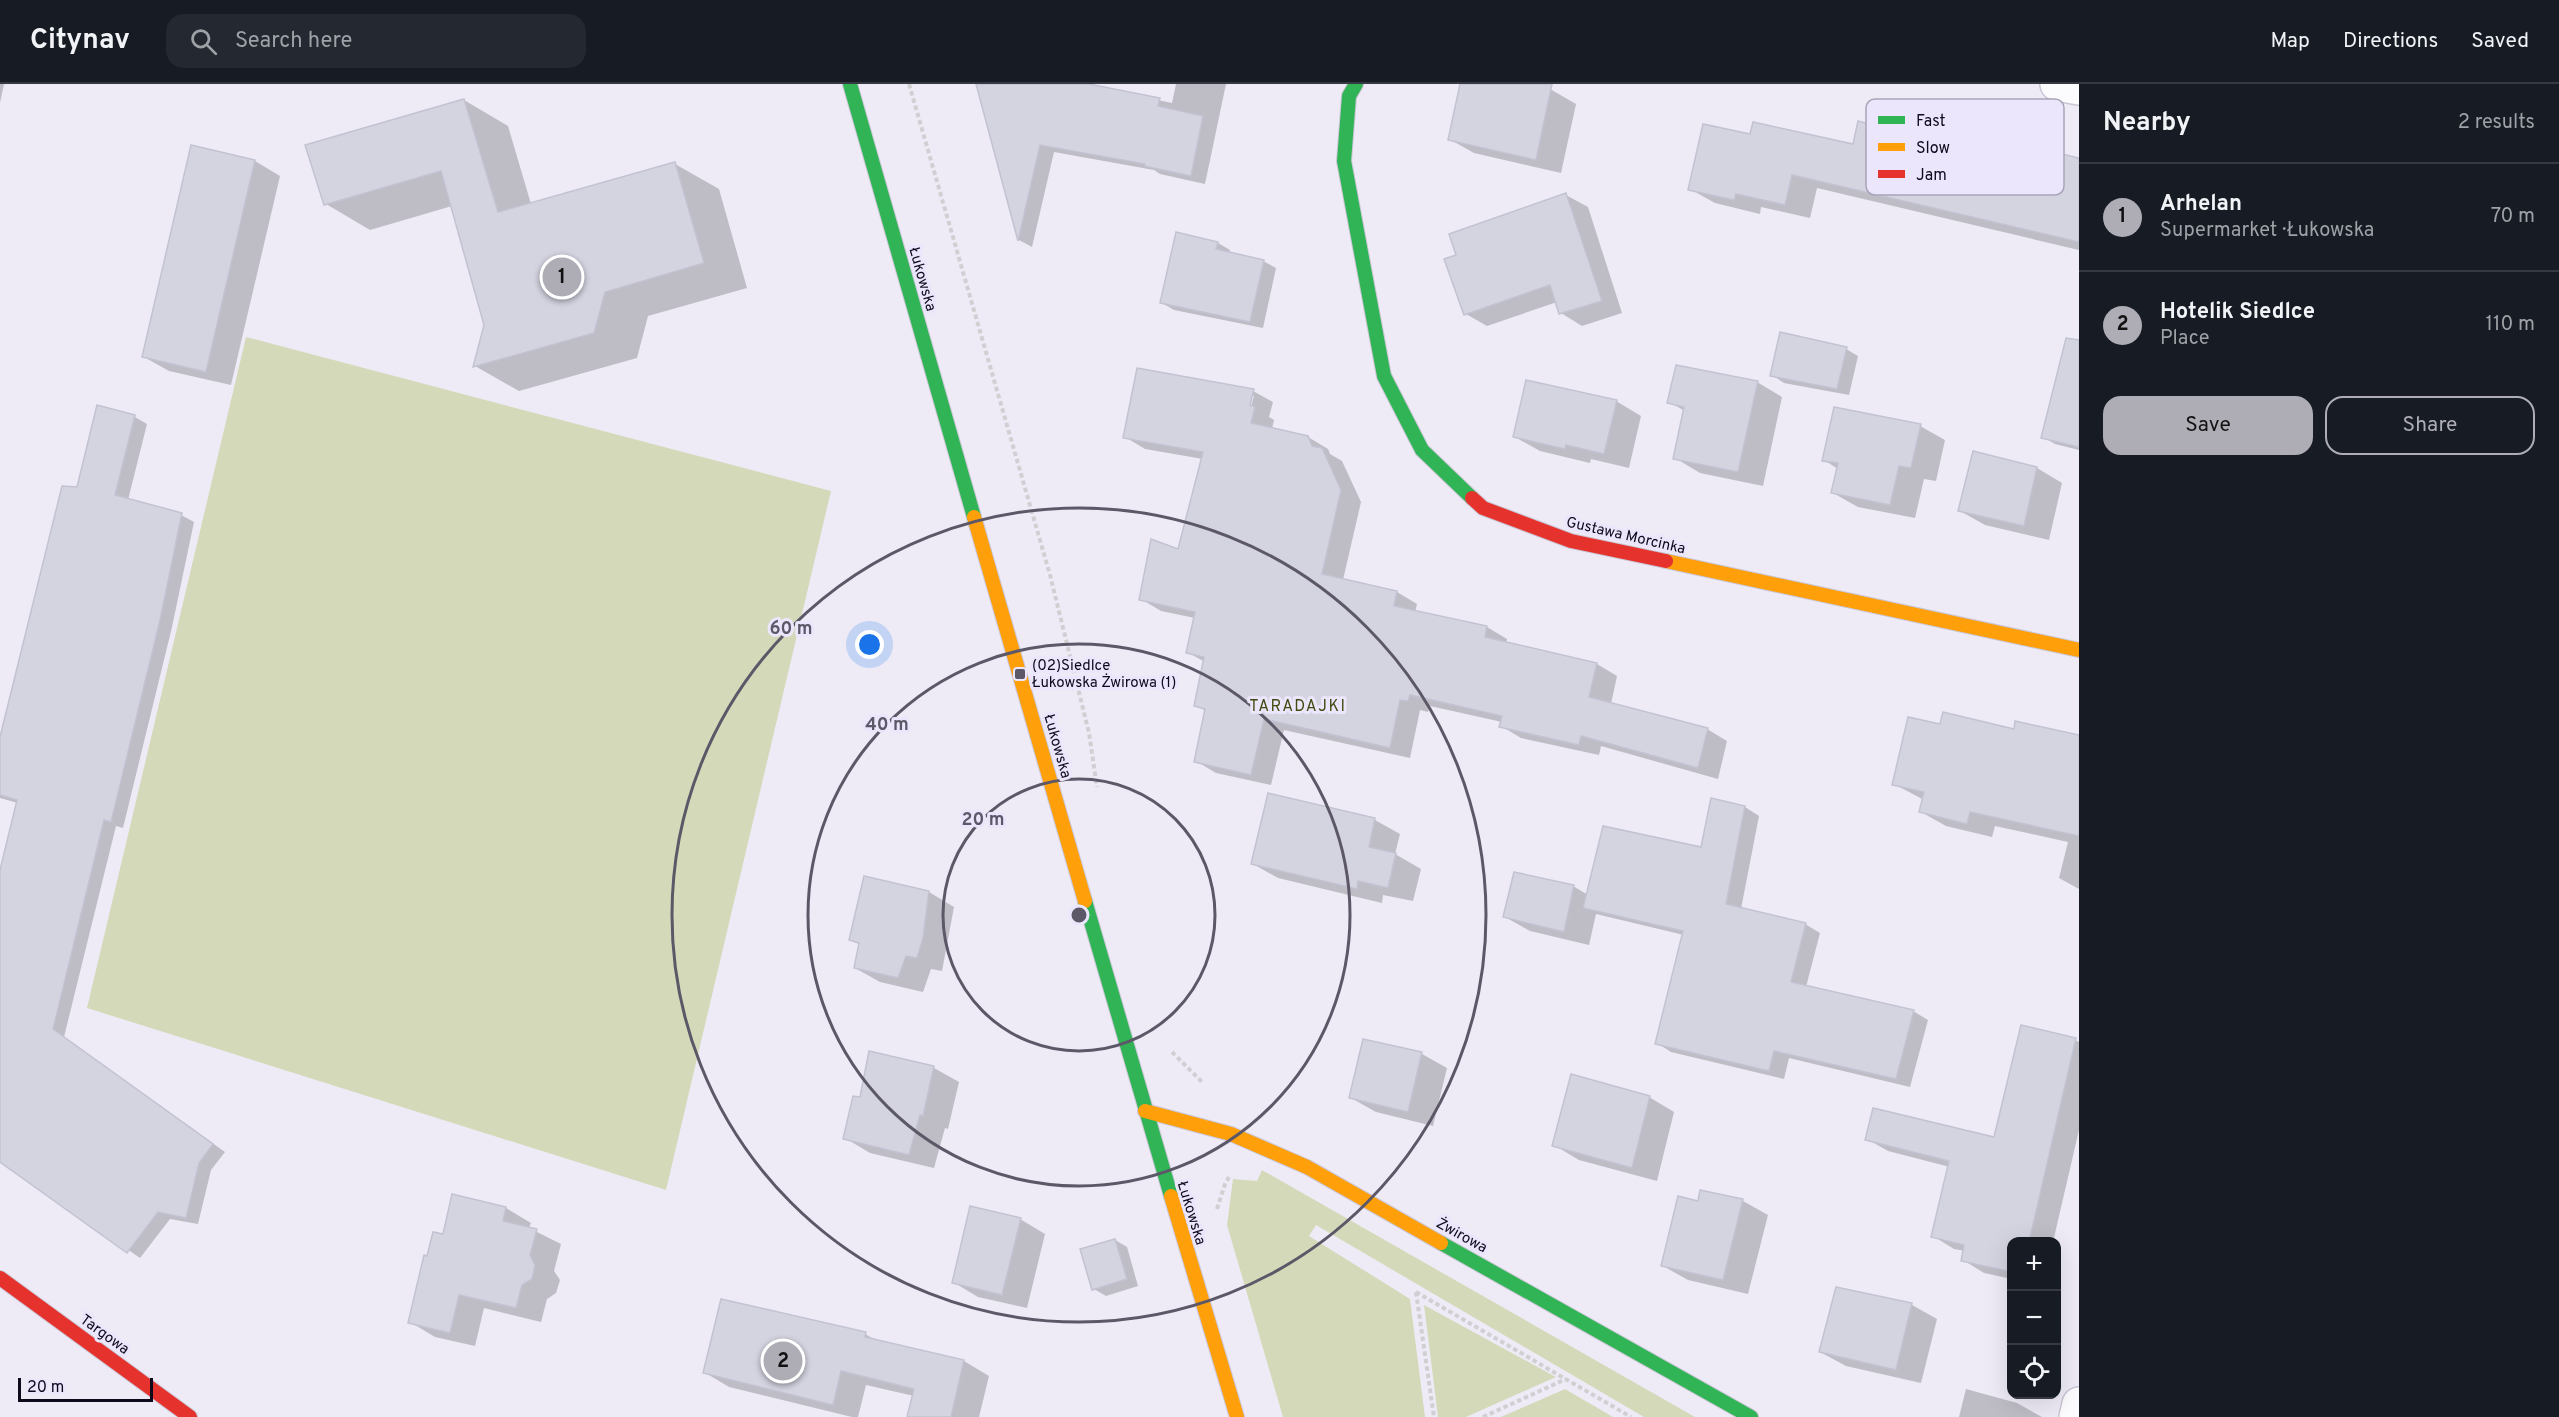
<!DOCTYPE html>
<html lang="en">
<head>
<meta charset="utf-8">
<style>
	:root { --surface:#171b24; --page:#242831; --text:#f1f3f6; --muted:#9ea1a6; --line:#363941; --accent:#aeadb6 }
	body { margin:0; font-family:Overpass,sans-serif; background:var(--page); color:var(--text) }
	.controls { position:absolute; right:18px; bottom:18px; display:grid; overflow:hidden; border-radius:12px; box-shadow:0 6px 24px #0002 }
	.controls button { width:54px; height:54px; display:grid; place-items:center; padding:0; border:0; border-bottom:2px solid var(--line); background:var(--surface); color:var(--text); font:30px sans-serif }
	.scale { position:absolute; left:18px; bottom:15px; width:135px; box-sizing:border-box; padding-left:6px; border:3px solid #0f091b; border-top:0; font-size:16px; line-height:21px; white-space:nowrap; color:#0f091b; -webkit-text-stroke:4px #ebe6fc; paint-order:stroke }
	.you { position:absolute; left:870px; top:561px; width:21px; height:21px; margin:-15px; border:4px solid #fff; border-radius:50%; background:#1a73e8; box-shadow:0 0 0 9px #1a73e833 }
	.badge { display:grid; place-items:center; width:39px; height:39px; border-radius:50%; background:var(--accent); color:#111; font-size:20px; font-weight:700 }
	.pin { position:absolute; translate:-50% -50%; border:3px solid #fff; box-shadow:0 2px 6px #0006 }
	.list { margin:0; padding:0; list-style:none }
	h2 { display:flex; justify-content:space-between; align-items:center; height:78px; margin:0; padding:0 24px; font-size:26px }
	h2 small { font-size:20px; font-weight:400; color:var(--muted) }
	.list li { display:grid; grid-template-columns:39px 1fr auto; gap:18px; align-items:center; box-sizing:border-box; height:108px; padding:0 24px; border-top:2px solid var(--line) }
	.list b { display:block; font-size:22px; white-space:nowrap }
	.list p { margin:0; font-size:20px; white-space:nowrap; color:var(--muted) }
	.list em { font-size:20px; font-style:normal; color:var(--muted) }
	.actions { display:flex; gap:12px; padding:18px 24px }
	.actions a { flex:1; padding:14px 0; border:2px solid var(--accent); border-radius:18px; text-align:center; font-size:21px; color:var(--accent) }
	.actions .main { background:var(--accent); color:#111 }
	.icon { flex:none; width:33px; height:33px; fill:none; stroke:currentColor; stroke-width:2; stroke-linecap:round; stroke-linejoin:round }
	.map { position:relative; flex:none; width:2079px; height:1333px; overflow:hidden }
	header { display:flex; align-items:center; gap:36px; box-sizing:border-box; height:84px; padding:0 30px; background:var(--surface); border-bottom:2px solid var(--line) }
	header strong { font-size:28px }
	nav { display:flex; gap:33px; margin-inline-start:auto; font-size:21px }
	.search { width:420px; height:54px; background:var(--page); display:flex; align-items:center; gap:15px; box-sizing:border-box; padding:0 21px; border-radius:18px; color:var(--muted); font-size:22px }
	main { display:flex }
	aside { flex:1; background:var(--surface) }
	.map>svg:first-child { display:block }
	.green { fill:#d4dab9 }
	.shadow { fill:#0003; fill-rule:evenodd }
	.building { fill:#d4d4e1; stroke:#c2c2d2; stroke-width:1.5 }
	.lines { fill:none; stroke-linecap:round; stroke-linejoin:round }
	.street-casing { stroke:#cac6d5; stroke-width:36 }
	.fast-casing { stroke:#cac6d5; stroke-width:16 }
	.slow-casing { stroke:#cac6d5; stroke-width:16 }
	.jam-casing { stroke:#cac6d5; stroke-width:16 }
	.path { stroke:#d0d0d3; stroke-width:4; stroke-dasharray:4.5 3; stroke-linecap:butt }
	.street { stroke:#fcfcfe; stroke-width:33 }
	.fast { stroke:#30b455; stroke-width:14 }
	.slow { stroke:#ff9f0a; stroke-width:14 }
	.jam { stroke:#e5322d; stroke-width:14 }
	.ring { fill:none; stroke:#5d5868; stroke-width:3 }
	.poi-dot { fill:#5d5868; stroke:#ebe6fc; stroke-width:2 }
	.labels { text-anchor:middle; stroke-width:6; stroke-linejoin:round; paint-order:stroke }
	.street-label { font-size:15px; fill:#0f091b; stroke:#ebe6fc }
	.poi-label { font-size:15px; fill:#0f091b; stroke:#ebe6fc; text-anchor:start }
	.neighbourhood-label { font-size:16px; letter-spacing:1.5px; fill:#424a0f; stroke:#ebe6fc }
	.key { fill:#ebe6fc; stroke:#a9a4b8; stroke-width:1.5 }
	.key-label { font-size:16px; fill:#0f091b }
	.centre { fill:#5d5868; stroke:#ebe6fc; stroke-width:3 }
	.ring-label { font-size:18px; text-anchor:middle; font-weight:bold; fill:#5d5868; stroke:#ebe6fc; stroke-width:6; stroke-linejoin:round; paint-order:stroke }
</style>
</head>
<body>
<header>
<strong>Citynav</strong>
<div class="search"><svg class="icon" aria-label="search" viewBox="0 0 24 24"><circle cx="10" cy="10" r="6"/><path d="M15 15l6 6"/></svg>Search here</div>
<nav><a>Map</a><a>Directions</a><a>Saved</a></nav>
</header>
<main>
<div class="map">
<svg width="2079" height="1333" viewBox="0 0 2079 1333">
	<rect width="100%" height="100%" fill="#eeebf7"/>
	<!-- green -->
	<g class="green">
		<path d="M246 253 831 407 666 1106 87 924Z"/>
		<path d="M1262 1086 1695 1333H1644L1316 1141 1309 1152 1410 1215 1425 1333H1283L1227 1141 1233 1095 1257 1097Z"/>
		<path d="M1424 1221 1556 1293 1466 1333H1438Z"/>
		<path d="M1565 1305 1613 1333H1501Z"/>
	</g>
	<!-- shadow -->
	<g class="shadow">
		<path d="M0 0H4L0 19Z"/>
		<path d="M977 0H1081L1172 19 1176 0H1226L1205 100 1160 90 1154 86 1054 68 1032 163 1019 156Z"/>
		<path d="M1461 0H1528L1550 5 1576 20 1561 89 1474 69 1449 55Z"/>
		<path d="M464 16 508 42 531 120 675 80 719 105 747 204 648 232 637 274 519 307 475 282 485 241 452 122 370 146 326 120Z"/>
		<path d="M1882 44 1929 52 1939 57 2005 69 2079 75V166L1817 104 1810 134 1761 123 1760 130 1715 119 1690 105 1751 52 1854 61Z"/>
		<path d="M192 63 255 77 280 92 231 301 169 287 144 273Z"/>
		<path d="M1566 111 1588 123 1622 229 1582 242 1561 229 1557 218 1487 242 1466 230 1458 172Z"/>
		<path d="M1177 150 1218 159 1230 166 1229 169 1263 177 1276 184 1263 244 1174 226 1162 219Z"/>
		<path d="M1846 265 1858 272 1849 311 1784 299 1772 291Z"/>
		<path d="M1757 298 1782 313 1763 402 1700 389 1675 374 1685 327 1669 318Z"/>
		<path d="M1253 307 1273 318 1269 333 1274 336 1272 345 1308 353 1328 365 1330 370 1342 377 1361 418 1343 496 1397 508 1417 520 1415 528 1487 543 1507 555 1506 560 1597 580 1617 592 1611 620 1707 645 1727 657 1718 695 1601 662 1599 671 1521 654 1501 642 1502 638 1430 622 1428 628 1420 626 1410 674 1284 646 1271 701 1216 689 1196 677 1206 627 1196 622 1205 578 1187 568 1195 534 1161 527 1141 515 1179 467 1203 375 1145 365 1125 353ZM1250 312H1254L1249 329Z"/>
		<path d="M2079 315V366L2055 360 2043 353Z"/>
		<path d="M1616 317 1641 332 1629 384 1591 375 1590 379 1540 367 1515 353Z"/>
		<path d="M99 323 135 333 147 340 128 416 181 431 194 438 172 543 123 744 116 742 64 953 225 1068 211 1086 198 1140 170 1135 140 1174 0 1076V792L18 719 0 714V660L78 404Z"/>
		<path d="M1920 342 1945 356 1936 397 1924 395 1915 434 1858 423 1833 409 1838 385 1824 376Z"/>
		<path d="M1974 369 2037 384 2062 399 2049 456 1985 441 1960 427Z"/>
		<path d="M2079 693V805L2059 794 2068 758 1995 742 1992 753 1946 742 1921 728 1924 716 1894 700Z"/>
		<path d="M1745 723 1759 732 1741 825 1805 840 1820 849 1806 903 1913 927 1928 936 1910 1003 1789 974 1784 995 1671 968 1657 959 1684 851 1596 830 1589 861 1530 847 1505 833 1573 802 1588 811 1702 765Z"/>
		<path d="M1375 736 1400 750 1395 770 1421 785 1413 817 1383 811 1382 819 1278 794 1253 780Z"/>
		<path d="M929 808 954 823 942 887 931 885 923 908 880 898 855 884 860 861 850 855Z"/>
		<path d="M1364 956 1422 970 1447 984 1433 1042 1376 1028 1351 1014Z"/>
		<path d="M2075 956 2079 958V1046L2053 1158H2012V1195L1984 1189 1963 1176 1965 1167 1954 1165 1933 1152 1950 1083 1888 1067 1867 1055H1995Z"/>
		<path d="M934 984 959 998 948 1045 945 1044 934 1084 870 1069 845 1054 861 1015Z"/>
		<path d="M1649 1013 1674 1028 1657 1097 1579 1076 1554 1061Z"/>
		<path d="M1701 1108 1743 1117 1768 1131 1748 1210 1688 1196 1663 1182 1699 1119Z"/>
		<path d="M453 1112 506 1124 531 1139 529 1144 561 1160 554 1187 560 1196 556 1209 547 1215 541 1238 484 1224 475 1262 435 1253 410 1238 428 1174 444 1152Z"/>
		<path d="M1020 1135 1045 1150 1027 1224 978 1213 953 1198Z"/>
		<path d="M1115 1156 1127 1163 1138 1202 1106 1212 1094 1205Z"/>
		<path d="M1837 1204 1912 1221 1937 1235 1921 1299 1846 1282 1820 1268Z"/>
		<path d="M865 1250 879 1258 964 1277 989 1292 979 1333H909L914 1312 866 1301 858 1333H852L729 1303 704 1288Z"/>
		<path d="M1966 1305 2017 1319 2042 1333H1959Z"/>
	</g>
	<!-- building -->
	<g class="building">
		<path d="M976 0H1089L1160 14 1158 22 1203 32 1191 92 1144 82 1145 80 1040 61 1018 157Z"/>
		<path d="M1460 0H1552L1536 76 1448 56Z"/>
		<path d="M464 15 498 128 675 78 704 179 605 208 594 249 473 283 484 241 441 87 324 121 305 61Z"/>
		<path d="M1858 37 1881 43 1882 39 1930 50 1929 54 2004 67 2007 57 2079 74V158L1792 91 1785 121 1736 110 1734 116 1688 106 1703 40 1750 50 1753 38 1853 60Z"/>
		<path d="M191 61 255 76 206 288 142 273Z"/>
		<path d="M1566 109 1602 217 1559 230 1550 201 1464 231 1444 175 1456 171 1449 150Z"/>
		<path d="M1176 148 1218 158 1216 165 1264 176 1250 238 1160 219Z"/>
		<path d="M1780 248 1847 263 1837 305 1770 292Z"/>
		<path d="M2066 254 2079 256V363L2041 354Z"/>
		<path d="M1676 281 1758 297 1738 388 1673 375 1684 323 1667 319Z"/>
		<path d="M1137 284 1254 305 1250 321 1255 323 1251 339 1308 352 1312 362 1322 364 1341 406 1322 490 1397 507 1394 522 1487 542 1485 553 1597 579 1589 613 1708 644 1698 684 1581 652 1579 661 1499 643 1502 632 1410 611 1408 617 1400 616 1390 664 1264 635 1251 691 1194 678 1205 625 1194 622 1204 573 1186 569 1195 528 1139 516 1151 455 1178 465 1203 368 1123 354Z"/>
		<path d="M1526 296 1617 316 1604 370 1566 361 1565 365 1513 353Z"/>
		<path d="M97 321 135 331 115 411 182 429 160 536 111 738 104 736 53 945 213 1060 199 1079 186 1134 158 1128 127 1169 0 1078V786L17 716 0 711V653L62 402 77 403Z"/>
		<path d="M1834 323 1921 340 1911 384 1899 382 1890 421 1831 409 1838 379 1822 377Z"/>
		<path d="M1973 367 2037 383 2024 442 1958 427Z"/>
		<path d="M1943 628 2014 645 2015 637 2079 651V752L1970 728 1967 740 1919 728 1924 708 1892 701 1908 633 1940 640Z"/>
		<path d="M1268 709 1375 734 1369 763 1396 769 1388 804 1358 797 1357 805 1251 780Z"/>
		<path d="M1711 714 1745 722 1726 820 1806 839 1791 898 1914 926 1896 995 1774 967 1769 987 1655 960 1683 847 1583 824 1603 742 1701 763Z"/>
		<path d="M1514 788 1574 801 1564 848 1503 833Z"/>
		<path d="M864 792 929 807 923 854 917 874 906 872 898 894 854 884 859 859 849 856Z"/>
		<path d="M2021 941 2076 954 2029 1158H2012V1188L1961 1177 1964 1161 1931 1153 1949 1077 1865 1056 1873 1024 1994 1053Z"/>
		<path d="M1363 955 1422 968 1408 1028 1349 1014Z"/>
		<path d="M869 967 934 982 923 1032 920 1031 909 1071 843 1055 853 1012 860 1013Z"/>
		<path d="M1571 990 1650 1012 1632 1084 1552 1062Z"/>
		<path d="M1700 1106 1743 1115 1723 1196 1661 1182 1678 1112 1698 1117Z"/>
		<path d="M452 1110 506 1123 503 1137 537 1145 530 1171 535 1181 532 1195 522 1201 516 1224 459 1211 450 1249 408 1239 424 1171 427 1172 433 1148 443 1150Z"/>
		<path d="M970 1122 1021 1134 1002 1211 952 1199Z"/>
		<path d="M1115 1155 1127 1195 1092 1206 1080 1165Z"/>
		<path d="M1836 1203 1912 1219 1896 1286 1819 1268Z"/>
		<path d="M721 1215 866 1248 865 1253 964 1276 951 1333H907L914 1305 841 1287 833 1321 703 1289Z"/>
	</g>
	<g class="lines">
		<!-- street casing -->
		<g class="street-casing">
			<g id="street">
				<path d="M2057 0 2079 4"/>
				<path d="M2076 1333 2079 1320"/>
			</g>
		</g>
		<!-- fast casing -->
		<g class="fast-casing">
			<g id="fast">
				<path d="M850 0 974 433"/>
				<path d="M1356 0 1349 12 1344 77 1384 292 1422 366 1472 414"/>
				<path d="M1085 817 1171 1112"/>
				<path d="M1441 1159 1751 1333"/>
			</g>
		</g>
		<!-- slow casing -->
		<g class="slow-casing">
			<g id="slow">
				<path d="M974 433 1085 817"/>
				<path d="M1666 477 2079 566"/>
				<path d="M1145 1027 1231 1050 1307 1083 1441 1159"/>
				<path d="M1171 1112 1237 1333"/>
			</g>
		</g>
		<!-- jam casing -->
		<g class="jam-casing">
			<g id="jam">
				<path d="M1472 414 1483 424 1571 457 1666 477"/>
				<path d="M0 1194 190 1333"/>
			</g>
		</g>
		<!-- path -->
		<g class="path">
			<path d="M909 0 1050 491 1089 649 1097 703"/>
			<path d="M1172 968 1203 999"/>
			<path d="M1217 1125 1225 1100 1229 1093"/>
			<path d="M1416 1208 1631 1333"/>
			<path d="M1416 1208 1434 1333"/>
			<path d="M1483 1333 1566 1295"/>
		</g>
		<!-- street -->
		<use href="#street" class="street"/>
		<!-- fast -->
		<use href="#fast" class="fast"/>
		<!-- slow -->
		<use href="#slow" class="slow"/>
		<!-- jam -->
		<use href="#jam" class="jam"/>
	</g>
	<!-- distance rings -->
	<g class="ring">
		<circle cx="1079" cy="831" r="136"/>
		<circle cx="1079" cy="831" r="271"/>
		<circle cx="1079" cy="831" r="407"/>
	</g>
	<!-- markers -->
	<rect class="poi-dot" x="1014" y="584" width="12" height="12" rx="3"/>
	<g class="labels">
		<!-- street labels -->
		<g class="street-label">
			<text transform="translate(923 195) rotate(74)" y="5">Łukowska</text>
			<text transform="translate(1626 451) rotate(13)" y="5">Gustawa Morcinka</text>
			<text transform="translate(1058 662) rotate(74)" y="5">Łukowska</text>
			<text transform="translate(1192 1129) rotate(73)" y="5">Łukowska</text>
			<text transform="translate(1462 1151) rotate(29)" y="5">Żwirowa</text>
			<text transform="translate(105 1250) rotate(36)" y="5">Targowa</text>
		</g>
		<!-- poi labels -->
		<g class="poi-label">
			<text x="1032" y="586">(02)Siedlce<tspan x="1032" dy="17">Łukowska Żwirowa (1)</tspan></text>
		</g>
		<!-- neighbourhood labels -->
		<g class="neighbourhood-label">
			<text x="1298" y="627">TARADAJKI</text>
		</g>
	</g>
	<!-- legend -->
	<rect x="1866" y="15" width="198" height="96" rx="9" class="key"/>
	<rect x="1878" y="32" width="27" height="8" fill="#30b455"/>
	<rect x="1878" y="59" width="27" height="8" fill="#ff9f0a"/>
	<rect x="1878" y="86" width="27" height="8" fill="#e5322d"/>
	<g class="key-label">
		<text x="1916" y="42">Fast</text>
		<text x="1916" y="69">Slow</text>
		<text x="1916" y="96">Jam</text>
	</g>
	<circle cx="1079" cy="831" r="9" class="centre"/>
	<g class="ring-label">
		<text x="791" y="550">60 m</text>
		<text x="887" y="646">40 m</text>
		<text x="983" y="741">20 m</text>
	</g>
</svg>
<div class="controls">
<button>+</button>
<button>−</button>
<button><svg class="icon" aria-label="locate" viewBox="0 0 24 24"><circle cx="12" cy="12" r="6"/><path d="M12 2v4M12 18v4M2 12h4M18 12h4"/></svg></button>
</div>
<div class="scale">20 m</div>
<div class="you"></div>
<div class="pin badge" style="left:562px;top:193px">1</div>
<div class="pin badge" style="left:783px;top:1277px">2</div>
</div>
<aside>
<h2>Nearby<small>2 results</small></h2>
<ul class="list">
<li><span class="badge">1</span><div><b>Arhelan</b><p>Supermarket · Łukowska</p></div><em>70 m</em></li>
<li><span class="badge">2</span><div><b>Hotelik Siedlce</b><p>Place</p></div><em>110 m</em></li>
</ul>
<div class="actions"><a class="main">Save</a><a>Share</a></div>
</aside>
</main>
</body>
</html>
